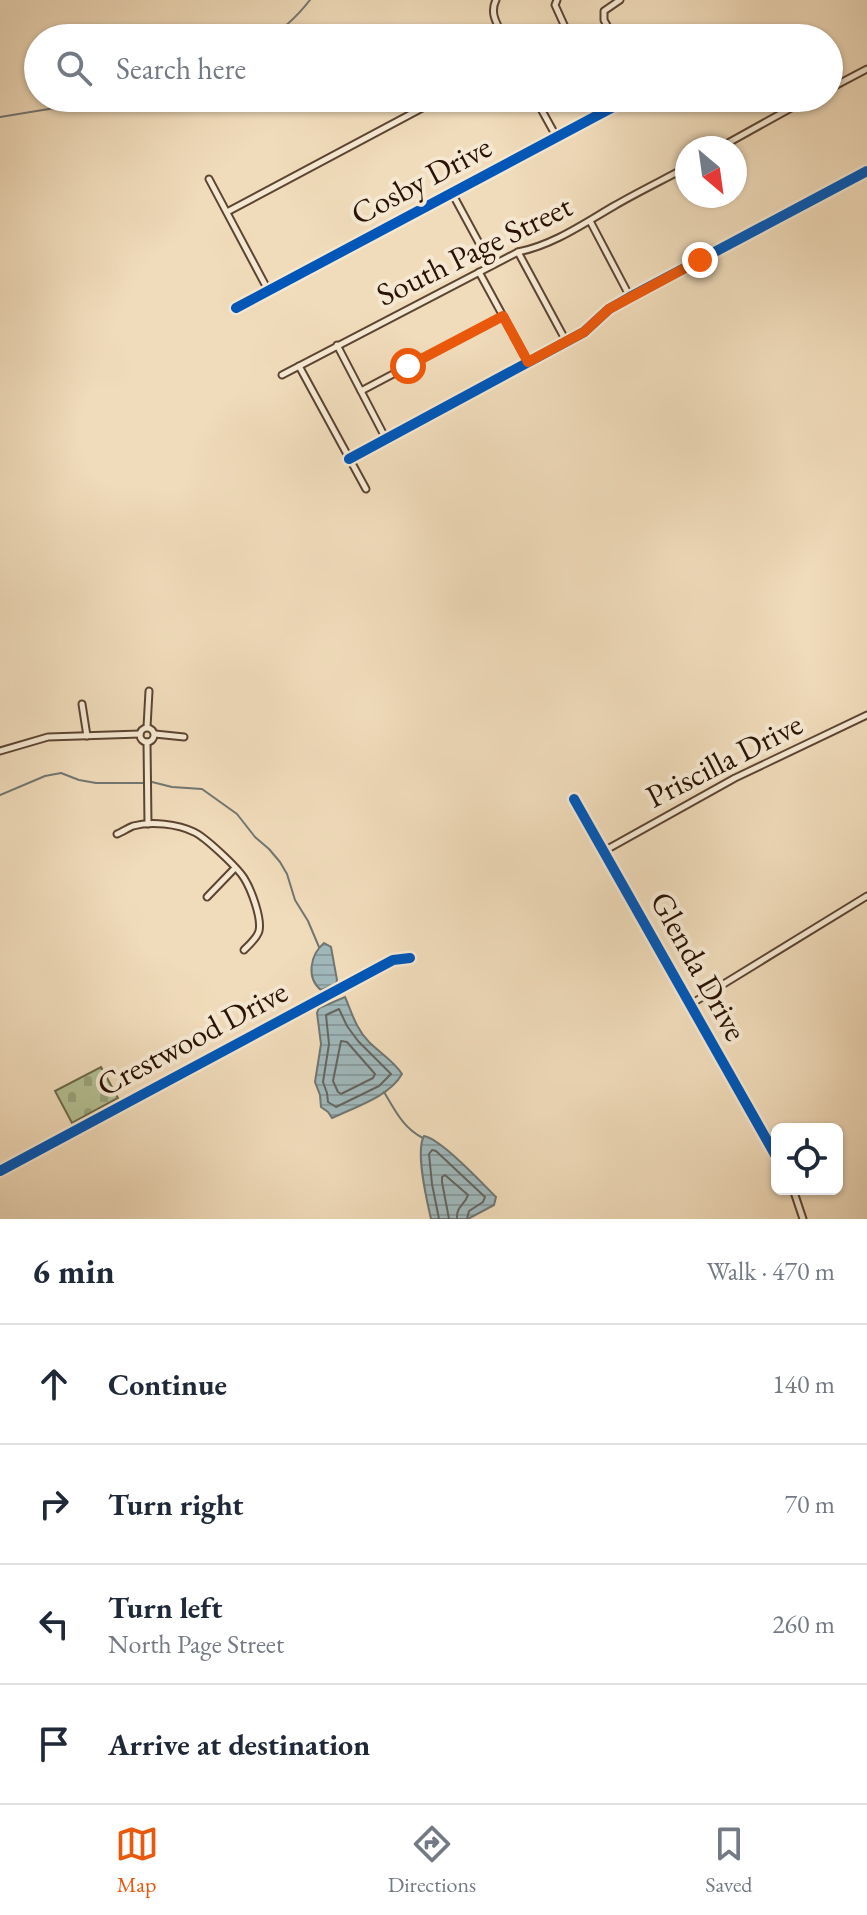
<!DOCTYPE html>
<html lang="en">
<head>
<meta charset="utf-8">
<style>
	:root { --surface:#fff; --page:#f6f6f7; --text:#1f2937; --muted:#747a83; --line:#e0e1e3; --accent:#ea580c }
	body { margin:0; font-family:"EB Garamond",serif; background:var(--page); color:var(--text) }
	.controls { position:absolute; right:24px; bottom:24px; display:grid; overflow:hidden; border-radius:12px; box-shadow:0 2px 6px #0004 }
	.controls button { width:72px; height:72px; display:grid; place-items:center; padding:0; border:0; border-bottom:2px solid var(--line); background:var(--surface); color:var(--text); font:40px sans-serif }
	.compass { position:absolute; left:675px; top:136px; width:72px; height:72px; border-radius:50%; background:var(--surface); box-shadow:0 2px 6px #0004; rotate:151deg }
	.stop { position:absolute; width:24px; height:24px; margin:-18px; border:6px solid #ea580c; border-radius:50%; background:#fff }
	.stop.end { background:#ea580c; border-color:#fff; box-shadow:0 2px 8px #0008 }
	.list { margin:0; padding:0; list-style:none }
	h2 { display:flex; justify-content:space-between; align-items:center; height:104px; margin:0; padding:0 32px; font-size:34px }
	h2 small { font-size:26px; font-weight:400; color:var(--muted) }
	.list li { display:grid; grid-template-columns:52px 1fr auto; gap:24px; align-items:center; box-sizing:border-box; height:120px; padding:0 32px; border-top:2px solid var(--line) }
	.list b { display:block; font-size:30px; white-space:nowrap }
	.list p { margin:0; font-size:26px; white-space:nowrap; color:var(--muted) }
	.list em { font-size:26px; font-style:normal; color:var(--muted) }
	.icon { flex:none; width:44px; height:44px; fill:none; stroke:currentColor; stroke-width:2; stroke-linecap:round; stroke-linejoin:round }
	.map { position:relative; flex:none; width:867px; height:1219px; overflow:hidden }
	.search { position:absolute; background:var(--surface); box-shadow:0 2px 6px #0004; left:24px; right:24px; top:24px; height:88px; display:flex; align-items:center; gap:20px; box-sizing:border-box; padding:0 28px; border-radius:44px; color:var(--muted); font-size:30px }
	.sheet { height:584px; background:var(--surface) }
	nav { display:flex; justify-content:space-around; align-items:center; box-sizing:border-box; height:112px; border-top:2px solid var(--line); background:var(--surface); font-size:22px; color:var(--muted) }
	nav a { display:grid; justify-items:center; gap:4px }
	nav .on { color:var(--accent) }
	.map>svg:first-child { display:block }
	.cemetery { fill:url(#cemetery-stones); stroke:#6f6a4c; stroke-width:2 }
	.water { fill:url(#water-rules); stroke:#717672; stroke-width:2 }
	.lines { fill:none; stroke-linecap:round; stroke-linejoin:round }
	.shore { stroke:#656560; stroke-width:2 }
	.stream { stroke:#717672; stroke-width:2 }
	.street-casing { stroke:#5c4432; stroke-width:9 }
	.street { stroke:#f5e8d2; stroke-width:5 }
	.cycleway-casing { stroke:#f5e8d2; stroke-width:15 }
	.cycleway { stroke:#0057b8; stroke-width:10 }
	.route { stroke:#ea580c; stroke-width:10 }
	.labels { text-anchor:middle; stroke-width:8; stroke-linejoin:round; paint-order:stroke }
	.street-label { font-size:32px; fill:#2a1204; stroke:#f5e8d2 }
</style>
</head>
<body>
<div class="map">
<svg width="867" height="1219" viewBox="0 0 867 1219">
	<defs>
		<pattern id="cemetery-stones" width="16" height="16" patternUnits="userSpaceOnUse" patternTransform="scale(2)"><rect width="16" height="16" fill="#b4c194"/><path d="M2 7V4a2 2 0 0 1 4 0v3zM10 15v-3a2 2 0 0 1 4 0v3z" fill="#9ba57e"/></pattern>
		<pattern id="water-rules" width="6" height="5" patternUnits="userSpaceOnUse" patternTransform="scale(2)"><rect width="6" height="5" fill="#a0b8bb"/><path d="M0 2.5h6" fill="none" stroke="#8a9d9f"/></pattern>
	</defs>
	<rect width="100%" height="100%" fill="#f0dbba"/>
	<filter id="stains"><feTurbulence type="fractalNoise" baseFrequency=".0025" numOctaves="4"/><feColorMatrix values="0 0 0 0 .2 0 0 0 0 .09 0 0 0 0 .02 0 0 0 .5 -.17"/></filter>
	<radialGradient id="worn" r=".72"><stop offset=".6" stop-color="#630" stop-opacity="0"/><stop offset="1" stop-color="#630" stop-opacity=".3"/></radialGradient>
	<!-- cemetery -->
	<path class="cemetery" d="M101 1067 118 1098 72 1123 55 1091Z"/>
	<!-- water -->
	<g class="water">
		<path d="M324 943 331 947 337 980 336 984 321 990C306 978 310 955 324 943Z"/>
		<path d="M345 997C352 1013 356 1029 369 1042 380 1053 394 1061 402 1074 389 1097 355 1107 332 1118L328 1112 321 1107 320 1095 315 1082 321 1044 317 1013 319 1008Z"/>
		<path d="M424 1136C441 1139 482 1183 496 1197L494 1205 468 1219H431C427 1201 415 1151 424 1136Z"/>
	</g>
	<g class="lines">
		<!-- shore -->
		<g class="shore">
			<path d="M339 1009 347 1026 358 1041 391 1074 379 1086 336 1107 328 1102 327 1093 323 1082 329 1044 326 1015Z"/>
			<path d="M341 1041 347 1042 375 1074 373 1078 341 1094 338 1092 333 1081Z"/>
			<path d="M439 1219 432 1184 429 1154 432 1150 436 1151 485 1197 483 1202 469 1211 467 1219"/>
			<path d="M449 1219 442 1182V1177L445 1175 468 1195C465 1205 456 1206 457 1219"/>
		</g>
		<!-- stream -->
		<g class="stream">
			<path d="M267 38C283 30 299 14 310 0"/>
			<path d="M0 117 55 108 82 98"/>
			<path d="M152 782 172 787 202 789 237 814 255 837 269 849 280 862 287 874 295 900 308 921 319 947"/>
			<path d="M0 795 45 776 61 773 79 780 96 783H143"/>
			<path d="M384 1092C395 1110 403 1128 423 1138"/>
		</g>
		<!-- street casing -->
		<g class="street-casing">
			<g id="street">
				<path d="M496 0C489 14 498 25 504 38"/>
				<path d="M557 0 555 5 570 38"/>
				<path d="M614 38 604 20V11L620 0"/>
				<path d="M829 89 867 69"/>
				<path d="M535 98 556 136"/>
				<path d="M599 98 606 111"/>
				<path d="M719 148 809 98"/>
				<path d="M209 179 268 290"/>
				<path d="M452 193 491 265"/>
				<path d="M227 212 441 98"/>
				<path d="M590 221 630 297"/>
				<path d="M518 252 566 341"/>
				<path d="M479 272 528 362"/>
				<path d="M236 308 630 98"/>
				<path d="M337 345 386 439"/>
				<path d="M299 366 366 489"/>
				<path d="M282 375 518 252C553 245 583 224 614 206 638 192 663 180 687 167"/>
				<path d="M361 391 503 316"/>
				<path d="M349 459 584 332 609 309 630 297 867 171"/>
				<path d="M82 704 87 736"/>
				<path d="M147 727 149 691"/>
				<circle cx="147" cy="735" r="7"/>
				<path d="M155 734 184 737"/>
				<path d="M147 742 148 824"/>
				<path d="M0 751 48 737 140 734"/>
				<path d="M574 799 777 1158"/>
				<path d="M117 834C122 832 128 828 133 826 151 821 178 824 194 832 205 837 237 867 244 878 251 889 262 918 259 931 257 938 249 945 244 950"/>
				<path d="M604 851 735 778 867 715"/>
				<path d="M207 897 235 868"/>
				<path d="M691 1004 867 896"/>
				<path d="M0 1171 393 960 410 958"/>
				<path d="M793 1189 803 1219"/>
			</g>
		</g>
		<!-- street -->
		<use href="#street" class="street"/>
		<!-- cycleway casing -->
		<g class="cycleway-casing">
			<g id="cycleway">
				<path d="M236 308 630 98"/>
				<path d="M349 459 584 332 609 309 630 297 867 171"/>
				<path d="M574 799 777 1158"/>
				<path d="M0 1171 393 960 410 958"/>
			</g>
		</g>
		<!-- cycleway -->
		<use href="#cycleway" class="cycleway"/>
	</g>
	<g class="lines">
		<!-- route -->
		<path class="route" d="M408 366 503 316 528 362 584 332 609 309 700 260"/>
	</g>
	<g class="labels">
		<!-- street labels -->
		<g class="street-label">
			<text transform="translate(421 180) rotate(-28)" y="11">Cosby Drive</text>
			<text transform="translate(474 250) rotate(-26)" y="11">South Page Street</text>
			<text transform="translate(724 760) rotate(-27)" y="11">Priscilla Drive</text>
			<text transform="translate(699 966) rotate(61)" y="11">Glenda Drive</text>
			<text transform="translate(192 1038) rotate(-28)" y="11">Crestwood Drive</text>
		</g>
	</g>
	<rect width="100%" height="100%" filter="url(#stains)"/>
	<rect width="100%" height="100%" fill="url(#worn)"/>
</svg>
<div class="controls">
<button><svg class="icon" aria-label="locate" viewBox="0 0 24 24"><circle cx="12" cy="12" r="6"/><path d="M12 2v4M12 18v4M2 12h4M18 12h4"/></svg></button>
</div>
<svg class="compass" viewBox="-18 -18 36 36"><path d="M0-13l5 13h-10z" fill="#e53935"/><path d="M0 13l5-13h-10z" fill="#747a83"/></svg>
<div class="stop" style="left:408px;top:366px"></div>
<div class="stop end" style="left:700px;top:260px"></div>
<div class="search"><svg class="icon" aria-label="search" viewBox="0 0 24 24"><circle cx="10" cy="10" r="6"/><path d="M15 15l6 6"/></svg>Search here</div>
</div>
<section class="sheet">
<h2>6 min<small>Walk · 470 m</small></h2>
<ul class="list">
<li><svg class="icon" aria-label="ahead" viewBox="0 0 24 24"><path d="M12 20V5M6 11l6-6 6 6"/></svg><div><b>Continue</b></div><em>140 m</em></li>
<li><svg class="icon" aria-label="right" viewBox="0 0 24 24"><path d="M7 20v-9h11M14 6l5 5-5 5"/></svg><div><b>Turn right</b></div><em>70 m</em></li>
<li><svg class="icon" aria-label="left" viewBox="0 0 24 24"><path d="M17 20v-9H6M10 6l-5 5 5 5"/></svg><div><b>Turn left</b><p>North Page Street</p></div><em>260 m</em></li>
<li><svg class="icon" aria-label="arrive" viewBox="0 0 24 24"><path d="M6 21V4h12l-3 4 3 4H6"/></svg><div><b>Arrive at destination</b></div></li>
</ul>
</section>
<nav>
<a class="on"><svg class="icon" aria-label="map" viewBox="0 0 24 24"><path d="M3 6l6-2 6 2 6-2v14l-6 2-6-2-6 2zM9 4v14M15 6v14"/></svg>Map</a>
<a><svg class="icon" aria-label="directions" viewBox="0 0 24 24"><path d="M12 3l9 9-9 9-9-9zM9 14v-3h6M13 9l2 2-2 2"/></svg>Directions</a>
<a><svg class="icon" aria-label="saved" viewBox="0 0 24 24"><path d="M7 4h10v16l-5-4-5 4z"/></svg>Saved</a>
</nav>
</body>
</html>
